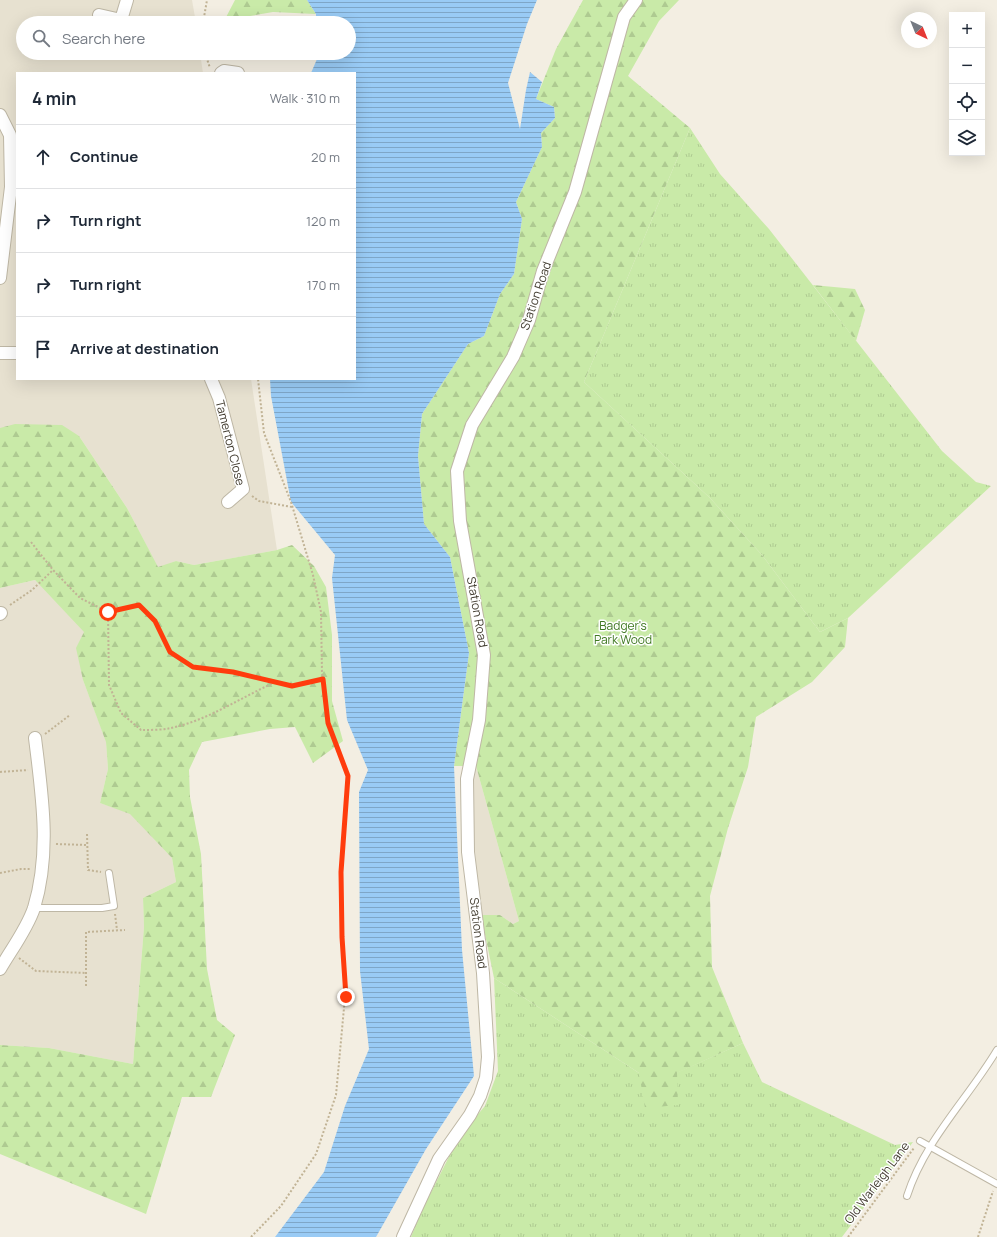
<!DOCTYPE html>
<html lang="en">
<head>
<meta charset="utf-8">
<style>
	:root { --surface:#fff; --page:#f2f2f3; --text:#1f2937; --muted:#747a83; --line:#e0e1e3 }
	body { margin:0; font-family:Manrope,sans-serif; background:var(--page); color:var(--text) }
	.controls { position:absolute; right:12px; top:12px; display:grid; overflow:hidden; border-radius:0px; box-shadow:0 4px 16px #0002 }
	.controls button { width:36px; height:36px; display:grid; place-items:center; padding:0; border:0; border-bottom:1px solid var(--line); background:var(--surface); color:var(--text); font:20px sans-serif }
	.compass { position:absolute; left:901px; top:12px; width:36px; height:36px; border-radius:50%; background:var(--surface); box-shadow:0 4px 16px #0002; rotate:137deg }
	.stop { position:absolute; width:12px; height:12px; margin:-9px; border:3px solid #ff3c0d; border-radius:50%; background:#fff }
	.stop.end { background:#ff3c0d; border-color:#fff; box-shadow:0 1px 4px #0008 }
	.list { margin:0; padding:0; list-style:none }
	h2 { display:flex; justify-content:space-between; align-items:center; height:52px; margin:0; padding:0 16px; font-size:17px }
	h2 small { font-size:13px; font-weight:400; color:var(--muted) }
	.list li { display:grid; grid-template-columns:26px 1fr auto; gap:12px; align-items:center; box-sizing:border-box; height:64px; padding:0 16px; border-top:1px solid var(--line) }
	.list b { display:block; font-size:15px; white-space:nowrap }
	.list em { font-size:13px; font-style:normal; color:var(--muted) }
	.icon { flex:none; width:22px; height:22px; fill:none; stroke:currentColor; stroke-width:2; stroke-linecap:round; stroke-linejoin:round }
	.map { position:relative; flex:none; width:997px; height:1237px; overflow:hidden }
	.search { position:absolute; background:var(--surface); box-shadow:0 4px 16px #0002; left:16px; top:16px; width:340px; height:44px; display:flex; align-items:center; gap:10px; box-sizing:border-box; padding:0 14px; border-radius:22px; color:var(--muted); font-size:15px }
	.panel { position:absolute; background:var(--surface); box-shadow:0 4px 16px #0002; left:16px; top:72px; width:340px; height:308px; border-radius:0px }
	.map>svg:first-child { display:block }
	.residential { fill:#e7e1d0 }
	.grass { fill:url(#grass-tufts) }
	.forest { fill:url(#forest-firs) }
	.water { fill:url(#water-rules) }
	.lines { fill:none; stroke-linecap:round; stroke-linejoin:round }
	.service-casing { stroke:#beb7a5; stroke-width:8 }
	.minor-casing { stroke:#beb7a5; stroke-width:14 }
	.path { stroke:#c1b395; stroke-width:2; stroke-dasharray:2 2; stroke-linecap:butt }
	.service { stroke:#fff; stroke-width:6 }
	.minor { stroke:#fff; stroke-width:12 }
	.route { stroke:#ff3c0d; stroke-width:5 }
	.labels { text-anchor:middle; stroke-width:3; stroke-linejoin:round; paint-order:stroke }
	.street-label { font-size:12px; fill:#443e32; stroke:#fff }
	.park-label { font-size:12px; fill:#407923; stroke:#fff }
</style>
</head>
<body>
<div class="map">
<svg width="997" height="1237" viewBox="0 0 997 1237">
	<defs>
		<pattern id="grass-tufts" width="24" height="20" patternUnits="userSpaceOnUse"><rect width="24" height="20" fill="#c9eaa8"/><path d="M3 7l-1-3M5 7V3M7 7l1-3M15 17l-1-3M17 17v-4M19 17l1-3" fill="none" stroke="#aeca91"/></pattern>
		<pattern id="forest-firs" width="22" height="20" patternUnits="userSpaceOnUse"><rect width="22" height="20" fill="#c9eaa8"/><path d="M5 1l3.5 6h-7zM16 11l3.5 6h-7z" fill="#aeca91"/></pattern>
		<pattern id="water-rules" width="6" height="5" patternUnits="userSpaceOnUse"><rect width="6" height="5" fill="#99cbf5"/><path d="M0 2.5h6" fill="none" stroke="#7ea6c7"/></pattern>
	</defs>
	<rect width="100%" height="100%" fill="#f3eee2"/>
	<!-- residential -->
	<g class="residential">
		<path d="M0 0H192L196 23H23V53H200L203 73H17V379H251L277 550 194 565 176 561 158 568 127 508 79 436 0 428Z"/>
		<path d="M35 580 85 632 83 680 106 741 108 769 100 803 130 813 172 858 176 882 143 898 144 927 133 1064 49 1048 0 1045V588Z"/>
		<path d="M476 766 519 921 513 924 500 915H481L469 786Z"/>
	</g>
	<!-- grass -->
	<g class="grass">
		<path d="M690 128 720 174 769 229 942 451 976 482 991 486 848 618 820 632 762 555 710 498 584 382Z"/>
		<path d="M494 978 639 1073H676L743 1043 762 1082 895 1145 913 1142 842 1237H411L421 1212 460 1135 485 1106 498 1071Z"/>
	</g>
	<!-- forest -->
	<g class="forest">
		<path d="M235 0H307L316 14 273 12 250 16 246 23H223Z"/>
		<path d="M583 0H679L659 21 628 76 690 128 584 382 710 498 762 555 820 632 848 618 845 647 812 682 756 717 748 767 728 828 710 896 712 967 743 1043 677 1073 678 1105 645 1108 639 1073 494 978 481 915H500L513 924 519 921 476 766H454L469 653 450 557 424 524 418 456 422 414 468 344 484 336 500 294 514 274 522 219 516 202 542 147 541 133 555 118 554 107 536 99 556 49Z"/>
		<path d="M813 285 855 289 865 310 856 341Z"/>
		<path d="M15 424 62 425 79 436 127 508 158 567 176 561 194 565 277 550 292 545 314 566 326 587 332 635V701L343 741 313 763 295 727 270 729 202 742 189 770 190 797 201 854 207 969 217 1020 235 1035 211 1097H182L146 1214 0 1154V1045L49 1048 133 1064 144 927 143 898 176 882 172 858 130 814 100 803 108 769 106 742 83 680 76 648 84 632 35 580 0 588V428Z"/>
	</g>
	<!-- water -->
	<path class="water" d="M307 0H537L527 24 508 83 520 129 526 90 530 72 542 82 536 99 554 107 555 118 541 133 542 147 516 202 522 219 514 274 500 294 484 336 468 344 422 414 418 456 424 524 450 557 469 653 454 766 462 950 474 1076 426 1149 376 1237H275L324 1172 345 1106 369 1049 360 971 359 792 368 770 347 720 332 578 335 555 291 502 271 396 270 379H355V73H311L317 59V53H349V23H316V14Z"/>
	<g class="lines">
		<!-- service casing -->
		<g class="service-casing">
			<g id="service">
				<path d="M34 908H102L114 906 109 873"/>
				<path d="M920 1141 997 1184"/>
				<path d="M907 1196C925 1140 967 1100 997 1050"/>
			</g>
		</g>
		<!-- minor casing -->
		<g class="minor-casing">
			<g id="minor">
				<path d="M99 15 121 20 127 0"/>
				<path d="M221 73 224 71 238 73"/>
				<path d="M0 115 10 135 11 187 0 278"/>
				<path d="M0 353H17"/>
				<path d="M211 379 219 398 243 489 228 502"/>
				<path d="M0 614 1 613"/>
				<path d="M0 969C11 950 27 929 34 908 51 852 42 795 35 738"/>
				<path d="M403 1237 439 1159 470 1115 480 1096 486 1078 488 1057 483 973 468 852 467 779 479 720 484 655 460 521 457 471 472 425 513 357 529 320 543 271 575 192 624 17 636 0"/>
			</g>
		</g>
		<!-- path -->
		<g class="path">
			<path d="M203 23 207 0"/>
			<path d="M205 53 210 68"/>
			<path d="M252 496 259 501 292 507"/>
			<path d="M31 542 53 570 80 598 108 612 139 605 155 621 170 652 193 667 233 672 292 686 323 679"/>
			<path d="M10 605 32 590 53 570"/>
			<path d="M108 612 109 685 121 713 141 730C150 730 162 730 171 728 209 720 241 697 276 682"/>
			<path d="M45 734 70 715"/>
			<path d="M0 772 28 770"/>
			<path d="M87 834 88 870 101 872"/>
			<path d="M56 844 87 845"/>
			<path d="M0 873 21 869H30"/>
			<path d="M115 914 117 930"/>
			<path d="M19 958 36 971 86 973"/>
			<path d="M86 986V932L125 930"/>
			<path d="M251 1237 281 1206 316 1154 336 1095 345 997 342 937 341 872 348 776 328 723 322 673 321 612 313 575 291 502 264 433 258 379"/>
			<path d="M848 1237 914 1148"/>
			<path d="M978 1237 993 1191"/>
		</g>
		<!-- service -->
		<use href="#service" class="service"/>
		<!-- minor -->
		<use href="#minor" class="minor"/>
	</g>
	<g class="lines">
		<!-- route -->
		<path class="route" d="M108 612 139 605 155 621 170 652 193 667 233 672 292 686 323 679 328 723 348 776 341 872 342 937 346 997"/>
	</g>
	<g class="labels">
		<!-- street labels -->
		<g class="street-label">
			<text transform="translate(536 296) rotate(-71)" y="4">Station Road</text>
			<text transform="translate(230 443) rotate(76)" y="4">Tamerton Close</text>
			<text transform="translate(477 612) rotate(80)" y="4">Station Road</text>
			<text transform="translate(478 933) rotate(83)" y="4">Station Road</text>
			<text transform="translate(877 1183) rotate(-53)" y="4">Old Warleigh Lane</text>
		</g>
		<!-- park labels -->
		<g class="park-label">
			<text x="623" y="630">Badger's<tspan x="623" dy="14">Park Wood</tspan></text>
		</g>
	</g>
</svg>
<div class="controls">
<button>+</button>
<button>−</button>
<button><svg class="icon" aria-label="locate" viewBox="0 0 24 24"><circle cx="12" cy="12" r="6"/><path d="M12 2v4M12 18v4M2 12h4M18 12h4"/></svg></button>
<button><svg class="icon" aria-label="layers" viewBox="0 0 24 24"><path d="M12 4l9 5-9 5-9-5zM3 14l9 5 9-5"/></svg></button>
</div>
<svg class="compass" viewBox="-18 -18 36 36"><path d="M0-13l5 13h-10z" fill="#e53935"/><path d="M0 13l5-13h-10z" fill="#747a83"/></svg>
<div class="stop" style="left:108px;top:612px"></div>
<div class="stop end" style="left:346px;top:997px"></div>
<div class="search"><svg class="icon" aria-label="search" viewBox="0 0 24 24"><circle cx="10" cy="10" r="6"/><path d="M15 15l6 6"/></svg>Search here</div>
<section class="panel">
<h2>4 min<small>Walk · 310 m</small></h2>
<ul class="list">
<li><svg class="icon" aria-label="ahead" viewBox="0 0 24 24"><path d="M12 20V5M6 11l6-6 6 6"/></svg><div><b>Continue</b></div><em>20 m</em></li>
<li><svg class="icon" aria-label="right" viewBox="0 0 24 24"><path d="M7 20v-9h11M14 6l5 5-5 5"/></svg><div><b>Turn right</b></div><em>120 m</em></li>
<li><svg class="icon" aria-label="right" viewBox="0 0 24 24"><path d="M7 20v-9h11M14 6l5 5-5 5"/></svg><div><b>Turn right</b></div><em>170 m</em></li>
<li><svg class="icon" aria-label="arrive" viewBox="0 0 24 24"><path d="M6 21V4h12l-3 4 3 4H6"/></svg><div><b>Arrive at destination</b></div></li>
</ul>
</section>
</div>
</body>
</html>
